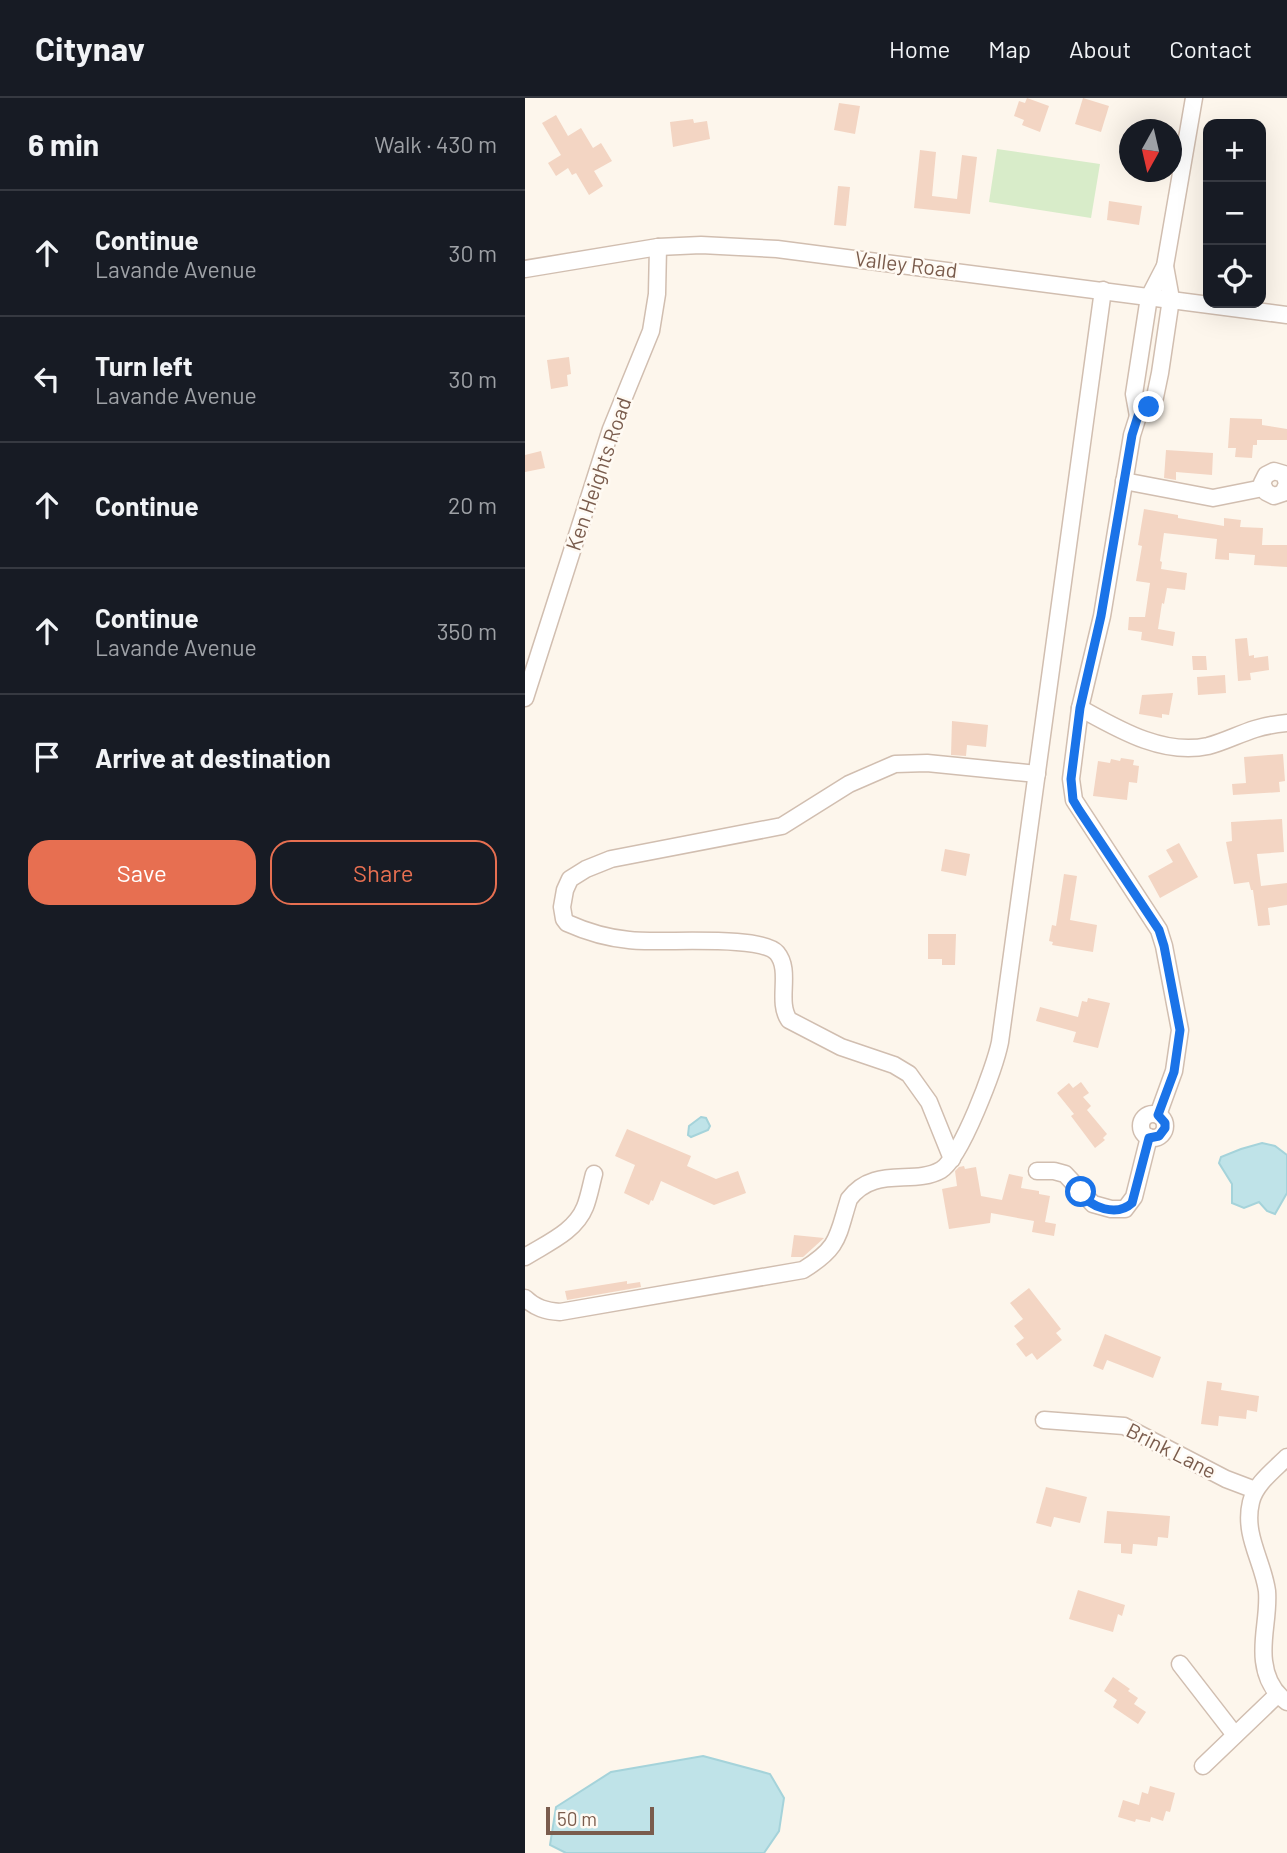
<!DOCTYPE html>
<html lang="en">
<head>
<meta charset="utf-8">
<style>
	:root { --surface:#171b24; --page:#242831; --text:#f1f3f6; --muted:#9ea1a6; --line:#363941; --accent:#e76f51 }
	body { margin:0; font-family:Barlow,sans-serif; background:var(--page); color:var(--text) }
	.controls { position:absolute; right:21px; top:21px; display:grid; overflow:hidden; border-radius:14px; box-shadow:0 7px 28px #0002 }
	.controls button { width:63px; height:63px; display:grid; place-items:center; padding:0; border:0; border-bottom:2px solid var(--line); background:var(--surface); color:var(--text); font:35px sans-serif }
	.compass { position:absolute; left:594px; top:21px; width:63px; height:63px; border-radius:50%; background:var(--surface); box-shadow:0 7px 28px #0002; rotate:188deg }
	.scale { position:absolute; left:21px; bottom:18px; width:108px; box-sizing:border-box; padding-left:7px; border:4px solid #7a5c4d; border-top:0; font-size:19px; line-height:24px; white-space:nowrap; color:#7a5c4d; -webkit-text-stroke:5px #fffaf3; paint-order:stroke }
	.stop { position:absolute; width:21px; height:21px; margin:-16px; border:5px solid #1a73e8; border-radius:50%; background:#fff }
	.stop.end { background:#1a73e8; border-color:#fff; box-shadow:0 2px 7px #0008 }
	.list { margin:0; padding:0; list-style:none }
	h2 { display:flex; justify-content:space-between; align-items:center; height:91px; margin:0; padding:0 28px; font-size:30px }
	h2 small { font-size:23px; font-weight:400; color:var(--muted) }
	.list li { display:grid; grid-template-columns:46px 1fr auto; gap:21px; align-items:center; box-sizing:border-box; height:126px; padding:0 28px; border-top:2px solid var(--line) }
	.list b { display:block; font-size:26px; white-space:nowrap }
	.list p { margin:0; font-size:23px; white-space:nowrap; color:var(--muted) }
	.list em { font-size:23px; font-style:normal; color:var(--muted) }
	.actions { display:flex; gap:14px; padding:21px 28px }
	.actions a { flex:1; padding:16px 0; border:2px solid var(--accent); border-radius:21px; text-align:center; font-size:24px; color:var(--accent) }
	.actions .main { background:var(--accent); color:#fff }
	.icon { flex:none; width:38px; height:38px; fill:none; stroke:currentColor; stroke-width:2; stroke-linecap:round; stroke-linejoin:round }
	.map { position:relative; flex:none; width:762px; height:1755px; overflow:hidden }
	header { display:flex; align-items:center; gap:42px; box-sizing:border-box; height:98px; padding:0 35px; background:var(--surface); border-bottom:2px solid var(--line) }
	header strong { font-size:33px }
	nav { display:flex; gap:38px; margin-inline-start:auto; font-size:24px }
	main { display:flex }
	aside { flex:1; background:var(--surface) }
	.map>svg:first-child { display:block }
	.green { fill:#d8ecc9 }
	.water { fill:#bfe3e8; stroke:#a5d3da; stroke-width:2 }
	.building { fill:#f3d5c3 }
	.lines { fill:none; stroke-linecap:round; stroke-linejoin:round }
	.minor-casing { stroke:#d1beb0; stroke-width:19 }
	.minor { stroke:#fff; stroke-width:16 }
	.route { stroke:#1a73e8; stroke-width:9 }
	.labels { text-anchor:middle; stroke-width:5; stroke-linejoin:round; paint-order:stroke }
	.street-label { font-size:21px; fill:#7a5c4d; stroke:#fffaf3 }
</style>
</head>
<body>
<header>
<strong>Citynav</strong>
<nav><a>Home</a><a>Map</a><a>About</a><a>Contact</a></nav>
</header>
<main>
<aside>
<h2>6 min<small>Walk · 430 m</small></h2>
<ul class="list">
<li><svg class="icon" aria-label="ahead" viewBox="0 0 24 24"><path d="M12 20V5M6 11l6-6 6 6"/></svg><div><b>Continue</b><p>Lavande Avenue</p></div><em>30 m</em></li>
<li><svg class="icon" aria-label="left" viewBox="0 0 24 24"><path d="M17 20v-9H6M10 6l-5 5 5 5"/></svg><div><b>Turn left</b><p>Lavande Avenue</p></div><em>30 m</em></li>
<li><svg class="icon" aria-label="ahead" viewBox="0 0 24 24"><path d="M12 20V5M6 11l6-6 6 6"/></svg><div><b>Continue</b></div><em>20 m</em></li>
<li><svg class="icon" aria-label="ahead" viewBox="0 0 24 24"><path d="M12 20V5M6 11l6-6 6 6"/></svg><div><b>Continue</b><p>Lavande Avenue</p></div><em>350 m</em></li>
<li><svg class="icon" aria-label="arrive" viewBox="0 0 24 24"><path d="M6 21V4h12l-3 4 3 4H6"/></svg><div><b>Arrive at destination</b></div></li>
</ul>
<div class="actions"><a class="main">Save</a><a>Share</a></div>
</aside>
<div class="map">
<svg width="762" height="1755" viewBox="0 0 762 1755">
	<rect width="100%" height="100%" fill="#fdf6ec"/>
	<!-- green -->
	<path class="green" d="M472 51 575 66 566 120 464 104Z"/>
	<!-- water -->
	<g class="water">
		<path d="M176 1019 181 1020 185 1028 183 1032 166 1039 163 1037 164 1028Z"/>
		<path d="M737 1045 750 1048 762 1057V1095L750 1116 742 1113 734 1104 719 1110 707 1105V1086L694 1065 696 1059 716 1051Z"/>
		<path d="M178 1658 245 1676 259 1700 254 1733 239 1755H41L25 1747 31 1709 86 1674Z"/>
	</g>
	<!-- building -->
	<g class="building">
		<path d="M502 0 524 8 515 34 497 27 499 22 489 18 494 3 500 5Z"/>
		<path d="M558 0 584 8 576 34 550 26Z"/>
		<path d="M314 5 335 8 330 36 309 32Z"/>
		<path d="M31 17 43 38 56 30 68 50 76 45 87 63 69 73 78 88 64 97 51 75 47 77 43 70 31 78 23 65 36 57 17 25Z"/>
		<path d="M168 21 169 25 182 23 185 41 148 49 145 24Z"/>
		<path d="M395 52 411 54 407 98 432 101 437 57 452 59 445 116 389 110Z"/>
		<path d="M313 88 325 89 321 128 309 127Z"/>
		<path d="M584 103 617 108 614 127 582 122Z"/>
		<path d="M44 259 46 276 42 277 43 288 26 291 22 262Z"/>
		<path d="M705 320 737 321V327L762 331V342H732V347H728L727 360 710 359 711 350H703Z"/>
		<path d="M641 352 688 355 687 377 651 374V382L639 380Z"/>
		<path d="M16 353 20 370 0 374V357Z"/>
		<path d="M619 411 653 417V420L699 428V420L716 422 715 429 738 430 737 447H762V469L729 467 730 457 704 455V462L690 461 692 441 639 435 635 463 637 464 636 471 662 475 660 492 642 490 639 506 637 505 633 531 650 534 648 548 616 542 617 534 603 532 604 519H620L625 485 611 483 617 448 613 447Z"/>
		<path d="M722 540 724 558 729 557V560L743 558 744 572 725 575 726 582 713 583 710 541Z"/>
		<path d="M667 558H681L682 572H668Z"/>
		<path d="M700 577 701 595 673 597 672 579Z"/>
		<path d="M648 595 644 617 637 616V620L614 616 617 597Z"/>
		<path d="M427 623 463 627 461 649 442 647 441 658 426 657Z"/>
		<path d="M758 656 760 683 754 684 755 694 708 697 707 686 721 685 719 659Z"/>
		<path d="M596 660 609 662 608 667 614 668 612 685 604 684 602 702 568 698 573 663 585 665 586 661 595 663Z"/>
		<path d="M757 721 759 754 732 756 736 788 762 785V807L743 810 745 827 733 828 728 792H726L724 784 709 786 701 744 707 743 706 724Z"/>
		<path d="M654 745 673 779 635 800 623 778 648 764 641 752Z"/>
		<path d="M420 751 445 756 441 778 416 773Z"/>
		<path d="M539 776 552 778 545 822 572 827 568 854 527 847 528 844 524 843 527 827 531 828Z"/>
		<path d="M403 836H431L430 867H417V861H403Z"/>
		<path d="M563 900 585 905 573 950 548 944 551 934 511 923 515 909 553 919 557 903 562 904Z"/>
		<path d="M556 984 564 995 558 999 566 1008 562 1012 582 1036 578 1040 580 1042 570 1050 546 1018 549 1016 532 995 544 985 548 990Z"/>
		<path d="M102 1031 166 1058 162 1068 191 1081 213 1073 221 1095 189 1107 136 1083 128 1103 126 1102 124 1107 99 1095 110 1067 90 1058Z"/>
		<path d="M439 1068 440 1071 451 1069 456 1098 477 1102 484 1076 498 1079 496 1090 514 1093V1096L525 1098 520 1124 531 1126 529 1138 507 1134 509 1123 466 1115 465 1125 424 1131 417 1091 432 1088 430 1073 434 1069Z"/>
		<path d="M269 1137 299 1140 278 1159H266Z"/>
		<path d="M102 1183V1186L115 1184 116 1189 42 1202 40 1193Z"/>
		<path d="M504 1190 536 1231 531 1235 537 1242 512 1262 507 1255 501 1259 491 1246 499 1240 489 1228 498 1221 485 1205Z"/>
		<path d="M580 1236 636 1259 628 1280 582 1262 578 1272 568 1268Z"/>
		<path d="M682 1283 697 1285 696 1292 734 1298 732 1314 722 1312 721 1321 694 1318 693 1328 676 1326Z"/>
		<path d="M521 1389 562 1399 555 1425 529 1419 526 1429 511 1425Z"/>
		<path d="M582 1413 645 1418 643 1440 633 1439 632 1448 608 1446 607 1456 596 1455V1446L579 1445Z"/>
		<path d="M553 1492 600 1507 597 1518 593 1516 588 1534 544 1521Z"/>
		<path d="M588 1579 605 1591 603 1593 613 1600 609 1606 621 1614 613 1626 588 1609 592 1602 579 1593Z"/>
		<path d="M625 1688 650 1695 645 1714 641 1713 638 1723 626 1719 625 1724 611 1721 610 1724 593 1719 598 1702 614 1707 617 1694 623 1696Z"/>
	</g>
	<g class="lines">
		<!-- minor casing -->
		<g class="minor-casing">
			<g id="minor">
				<path d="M0 171 133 149 176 147 252 151 762 217"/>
				<path d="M613 318 609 296 624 199 640 168 669 0"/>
				<path d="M599 383 688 400 738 390"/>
				<path d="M762 385 759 376 749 373 741 377 737 385 741 394 749 398 758 395 762 386"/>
				<path d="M0 600 86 331 126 233 132 196 133 149"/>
				<path d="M555 610C593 631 638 658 683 648 699 644 714 636 730 631 740 628 751 626 762 625"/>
				<circle cx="628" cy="1028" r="12"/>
				<path d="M633 1017 649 973 655 932 639 848 634 832 549 702 546 681 555 610 577 518 607 337 613 318 624 309 630 299 635 275 646 201 640 168"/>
				<path d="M427 1061 404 1004 384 976 369 967 316 949 264 922C251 903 267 873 252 855 235 836 134 846 104 842 83 840 62 834 42 825L39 821 37 809 40 792 45 781 61 771 86 761 257 728 324 686 370 666 402 665 512 676"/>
				<path d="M512 1073H529L540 1076 568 1106 586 1111H600L609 1099 624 1039"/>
				<path d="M0 1159C22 1145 50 1134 60 1109 64 1099 66 1087 69 1076"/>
				<path d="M0 1200C10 1210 21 1213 35 1214L278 1172C315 1149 312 1139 324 1101 349 1067 388 1088 416 1072 436 1060 470 969 475 944L578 192"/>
				<path d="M519 1322 599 1328 701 1381 730 1392"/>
				<path d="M762 1359C749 1372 730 1386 726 1404 718 1437 738 1463 742 1493 744 1517 736 1540 739 1563 741 1580 749 1595 762 1604"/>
				<path d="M655 1566 710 1637"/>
				<path d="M678 1668 752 1597"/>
			</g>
		</g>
		<!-- minor -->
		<use href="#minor" class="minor"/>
	</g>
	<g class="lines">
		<!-- route -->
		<path class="route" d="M556 1094C565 1110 592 1119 607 1105L624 1040 634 1038 640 1030V1025L633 1017 649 974 655 932 639 848 634 832 554 712 548 702 546 681 555 610 576 518 607 337 613 318 624 309"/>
	</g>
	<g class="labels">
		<!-- street labels -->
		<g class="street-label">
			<text transform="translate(381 167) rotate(7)" y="7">Valley Road</text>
			<text transform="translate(74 376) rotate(-71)" y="7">Ken Heights Road</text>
			<text transform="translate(646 1353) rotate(27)" y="7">Brink Lane</text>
		</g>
	</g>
</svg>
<div class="controls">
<button>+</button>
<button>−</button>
<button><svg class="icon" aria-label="locate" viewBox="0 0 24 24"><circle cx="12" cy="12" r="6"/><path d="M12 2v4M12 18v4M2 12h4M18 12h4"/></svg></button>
</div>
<svg class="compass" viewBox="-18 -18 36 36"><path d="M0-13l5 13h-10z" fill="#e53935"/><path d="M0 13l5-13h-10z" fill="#9ea1a6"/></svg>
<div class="scale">50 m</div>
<div class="stop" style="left:556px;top:1094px"></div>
<div class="stop end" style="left:624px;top:309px"></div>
</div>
</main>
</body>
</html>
